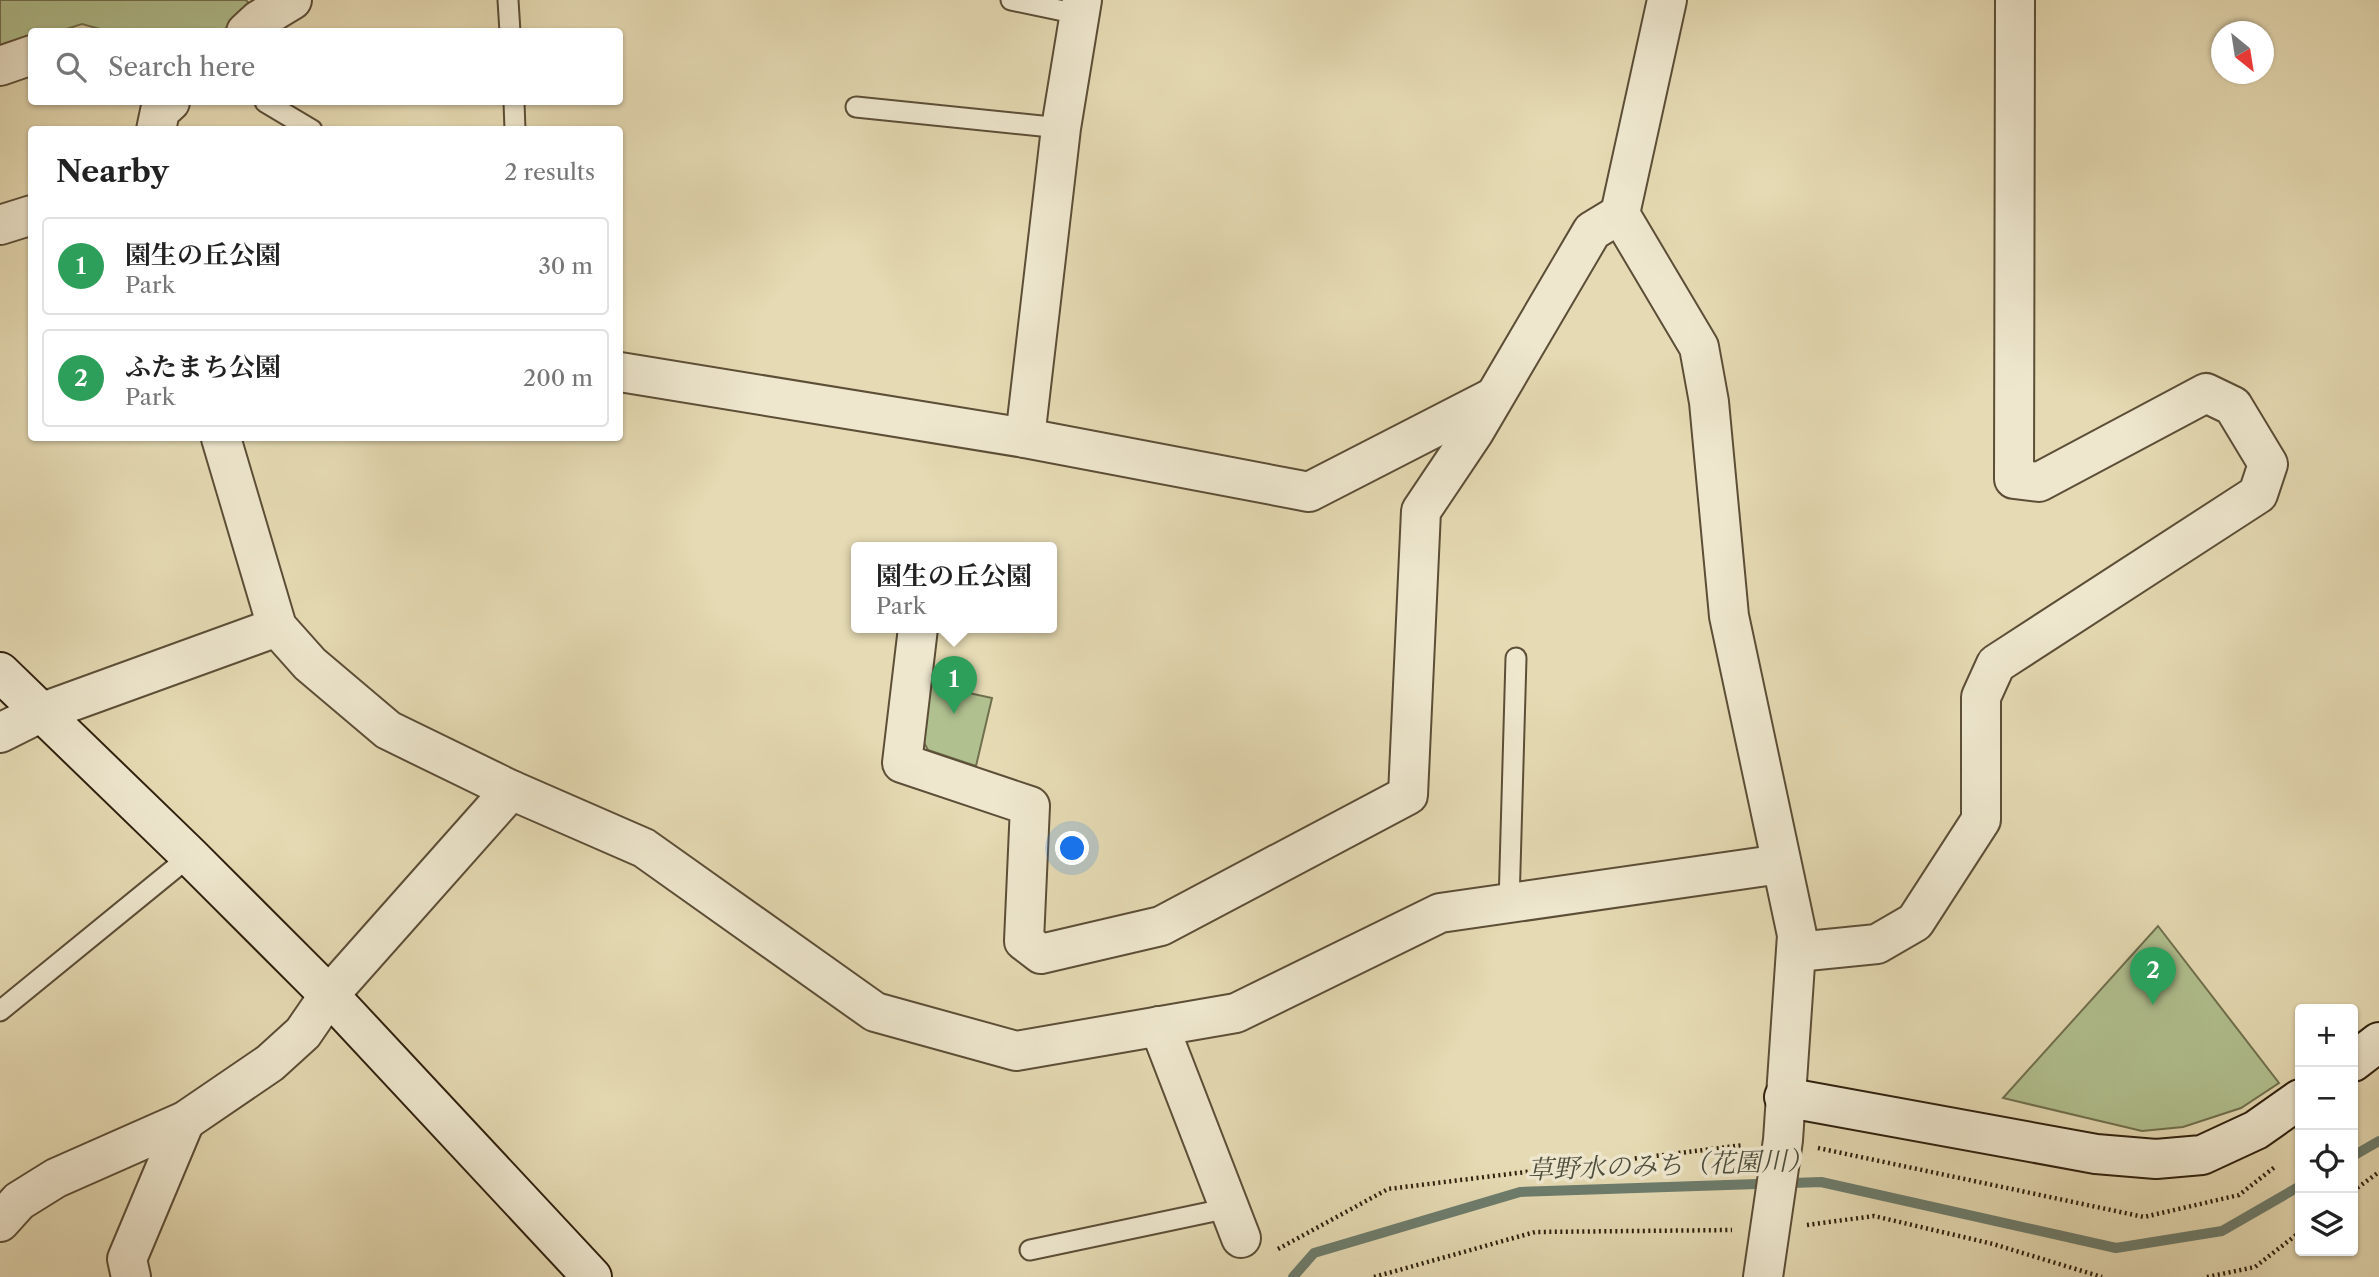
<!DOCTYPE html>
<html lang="en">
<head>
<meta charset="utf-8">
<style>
	:root { --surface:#fff; --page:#f2f2f2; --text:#222; --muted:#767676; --line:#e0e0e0; --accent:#8f2418 }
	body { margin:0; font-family:"Libre Caslon Text","Noto Serif JP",serif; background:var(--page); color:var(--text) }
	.controls { position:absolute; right:21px; bottom:21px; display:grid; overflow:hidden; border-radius:7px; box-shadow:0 2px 5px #0004 }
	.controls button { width:63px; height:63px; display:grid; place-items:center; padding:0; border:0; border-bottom:2px solid var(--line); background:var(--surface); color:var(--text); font:35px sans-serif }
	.compass { position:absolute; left:2211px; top:21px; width:63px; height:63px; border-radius:50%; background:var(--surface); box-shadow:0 2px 5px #0004; rotate:150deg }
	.you { position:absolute; left:1073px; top:849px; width:24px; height:24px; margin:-18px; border:5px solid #fff; border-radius:50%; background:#1a73e8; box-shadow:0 0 0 10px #1a73e833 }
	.badge { display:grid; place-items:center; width:46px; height:46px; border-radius:50%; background:var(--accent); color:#fff; font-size:23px; font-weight:700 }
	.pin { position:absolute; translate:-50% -58px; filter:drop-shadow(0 2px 4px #0008) }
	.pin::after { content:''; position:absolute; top:37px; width:24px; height:21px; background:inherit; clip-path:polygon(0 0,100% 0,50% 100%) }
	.popup { position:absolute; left:851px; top:542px; width:206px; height:91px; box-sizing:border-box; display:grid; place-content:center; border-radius:7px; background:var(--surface); filter:drop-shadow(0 2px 5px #0005); font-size:23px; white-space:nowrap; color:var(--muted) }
	.popup b { font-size:26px; color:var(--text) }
	.popup::after { content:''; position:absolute; left:50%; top:100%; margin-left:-14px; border:14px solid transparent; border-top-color:var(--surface) }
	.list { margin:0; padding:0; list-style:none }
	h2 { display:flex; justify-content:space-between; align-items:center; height:91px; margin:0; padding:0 28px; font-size:30px }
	h2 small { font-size:23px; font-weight:400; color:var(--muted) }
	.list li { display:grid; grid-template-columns:46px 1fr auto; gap:21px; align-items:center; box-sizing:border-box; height:98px; margin:0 14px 14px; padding:0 14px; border:2px solid var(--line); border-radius:7px }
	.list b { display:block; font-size:26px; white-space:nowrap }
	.list p { margin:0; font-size:23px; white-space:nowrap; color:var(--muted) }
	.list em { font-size:23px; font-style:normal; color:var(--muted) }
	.icon { flex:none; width:38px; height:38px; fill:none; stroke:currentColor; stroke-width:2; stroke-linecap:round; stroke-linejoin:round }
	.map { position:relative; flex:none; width:2379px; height:1277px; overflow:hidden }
	.search { position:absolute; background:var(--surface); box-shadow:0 2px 5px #0004; left:28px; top:28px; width:595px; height:77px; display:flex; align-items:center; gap:18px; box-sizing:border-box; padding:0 24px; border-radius:7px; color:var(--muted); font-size:26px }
	.panel { position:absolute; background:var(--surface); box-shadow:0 2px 5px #0004; left:28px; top:126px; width:595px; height:315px; border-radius:7px }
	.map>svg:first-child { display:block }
	.green { fill:#b1c08f; stroke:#70704e; stroke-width:2 }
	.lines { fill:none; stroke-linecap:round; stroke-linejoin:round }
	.stream { stroke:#6d7d6d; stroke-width:10 }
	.lane-casing { stroke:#5c4e37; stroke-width:23 }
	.street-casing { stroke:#5c4e37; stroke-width:42 }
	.secondary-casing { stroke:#2f200e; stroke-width:42 }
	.path { stroke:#2f200e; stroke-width:4.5; stroke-dasharray:2 3.5; stroke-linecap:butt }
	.lane { stroke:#eee7ce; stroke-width:19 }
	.street { stroke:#eee7ce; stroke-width:38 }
	.secondary { stroke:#eee7ce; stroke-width:38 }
	.labels { text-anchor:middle; stroke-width:7; stroke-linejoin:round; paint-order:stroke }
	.water-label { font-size:26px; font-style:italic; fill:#4e4e3d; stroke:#eee7ce }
</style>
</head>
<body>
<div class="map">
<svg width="2379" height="1277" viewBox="0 0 2379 1277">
	<rect width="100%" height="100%" fill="#e5dab3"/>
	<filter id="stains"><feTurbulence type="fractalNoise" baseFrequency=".00286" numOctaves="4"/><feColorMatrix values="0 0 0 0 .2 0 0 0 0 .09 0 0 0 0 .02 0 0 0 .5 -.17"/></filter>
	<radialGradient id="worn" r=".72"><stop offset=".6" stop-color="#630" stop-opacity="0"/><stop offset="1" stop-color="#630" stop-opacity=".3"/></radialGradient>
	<!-- green -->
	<g class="green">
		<path d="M0 0H246L254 9 222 31H107L82 24 60 31 32 32 31 41 0 52Z"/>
		<path d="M928 684 992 698 976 766 928 750 917 730Z"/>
		<path d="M2158 926 2279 1083 2241 1108 2183 1127 2142 1131 2003 1098Z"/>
	</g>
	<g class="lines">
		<!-- stream -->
		<g class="stream">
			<path d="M2353 1156 2379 1141"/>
			<path d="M1293 1277 1314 1253 1520 1192 1821 1182 2116 1248 2222 1231 2300 1186"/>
		</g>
		<!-- lane casing -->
		<g class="lane-casing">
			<g id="lane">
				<path d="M508 0 510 32"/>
				<path d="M1011 0 1078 14"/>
				<path d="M265 102 312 130"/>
				<path d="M514 102 515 130"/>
				<path d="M856 107 1061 128"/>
				<path d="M1509 904 1516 658"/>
				<path d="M0 1011 190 856"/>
				<path d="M1030 1250 1229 1208"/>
			</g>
		</g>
		<!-- street casing -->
		<g class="street-casing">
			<g id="street">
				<path d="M1667 0 1620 214 1699 347 1709 402 1729 616 1797 935 1783 1140 1763 1277"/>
				<path d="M246 32 259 20 292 0"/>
				<path d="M0 66 32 55"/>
				<path d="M156 130 160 111 170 102"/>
				<path d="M0 225 32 215"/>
				<path d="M620 372 1025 438 1309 492 1492 398"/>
				<path d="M221 438 277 627 310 664 388 730 511 790 644 848 875 1012 1016 1051 1236 1013 1440 913 1781 864"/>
				<path d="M1025 438 1061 128 1082 0"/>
				<path d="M918 628 902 763 1030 806 1024 941 1041 954 1161 926 1408 795 1421 511 1474 432 1592 231 1620 214"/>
				<path d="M0 733 40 713 277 627"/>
				<path d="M1797 952 1877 944 1915 922 1981 820V697L1996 664 2258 494 2268 464 2233 406 2206 393 2039 482 2014 479 2015 0"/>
				<path d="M1159 1026 1241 1238"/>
				<path d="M0 1222 19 1201 56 1178 185 1121 270 1063 303 1033 329 995 511 790"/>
				<path d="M131 1277 127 1259 185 1121"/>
			</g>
		</g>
		<!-- secondary casing -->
		<g class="secondary-casing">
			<g id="secondary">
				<path d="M0 672 190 856 329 995 592 1277"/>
				<path d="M2353 1062 2379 1042"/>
				<path d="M1784 1097 2096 1154 2156 1159 2202 1155 2256 1130 2300 1099"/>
			</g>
		</g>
		<!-- path -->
		<g class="path">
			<path d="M1818 1148 2144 1217 2239 1195 2276 1166"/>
			<path d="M2353 1191 2379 1172"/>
			<path d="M1807 1225 1874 1216 1993 1244 2102 1277"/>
			<path d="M1278 1249 1388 1189 1744 1145"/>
			<path d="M1374 1277 1535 1232 1732 1230"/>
			<path d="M2207 1277 2255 1267 2300 1232"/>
		</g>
		<!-- lane -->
		<use href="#lane" class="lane"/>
		<!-- street -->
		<use href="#street" class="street"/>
		<!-- secondary -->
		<use href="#secondary" class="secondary"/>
	</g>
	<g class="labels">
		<!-- water labels -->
		<g class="water-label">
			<text transform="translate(1670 1165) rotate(-2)" y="9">草野水のみち（花園川）</text>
		</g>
	</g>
	<rect width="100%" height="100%" filter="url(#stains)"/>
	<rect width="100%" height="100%" fill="url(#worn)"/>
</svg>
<div class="controls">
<button>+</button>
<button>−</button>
<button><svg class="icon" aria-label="locate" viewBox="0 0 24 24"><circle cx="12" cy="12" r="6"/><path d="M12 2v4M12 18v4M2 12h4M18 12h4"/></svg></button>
<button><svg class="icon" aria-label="layers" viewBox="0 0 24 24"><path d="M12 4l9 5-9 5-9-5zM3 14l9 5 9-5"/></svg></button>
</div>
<svg class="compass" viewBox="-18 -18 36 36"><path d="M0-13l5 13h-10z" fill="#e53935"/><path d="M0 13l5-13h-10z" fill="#767676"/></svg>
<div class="you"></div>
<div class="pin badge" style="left:954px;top:714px;background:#2e9e5b">1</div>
<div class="popup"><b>園生の丘公園</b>Park</div>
<div class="pin badge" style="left:2153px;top:1005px;background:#2e9e5b">2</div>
<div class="search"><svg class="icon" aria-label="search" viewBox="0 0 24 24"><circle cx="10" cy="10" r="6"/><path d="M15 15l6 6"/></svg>Search here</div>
<section class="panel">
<h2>Nearby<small>2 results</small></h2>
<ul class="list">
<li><span class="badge" style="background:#2e9e5b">1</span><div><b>園生の丘公園</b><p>Park</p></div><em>30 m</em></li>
<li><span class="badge" style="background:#2e9e5b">2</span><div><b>ふたまち公園</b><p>Park</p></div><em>200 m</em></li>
</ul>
</section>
</div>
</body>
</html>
